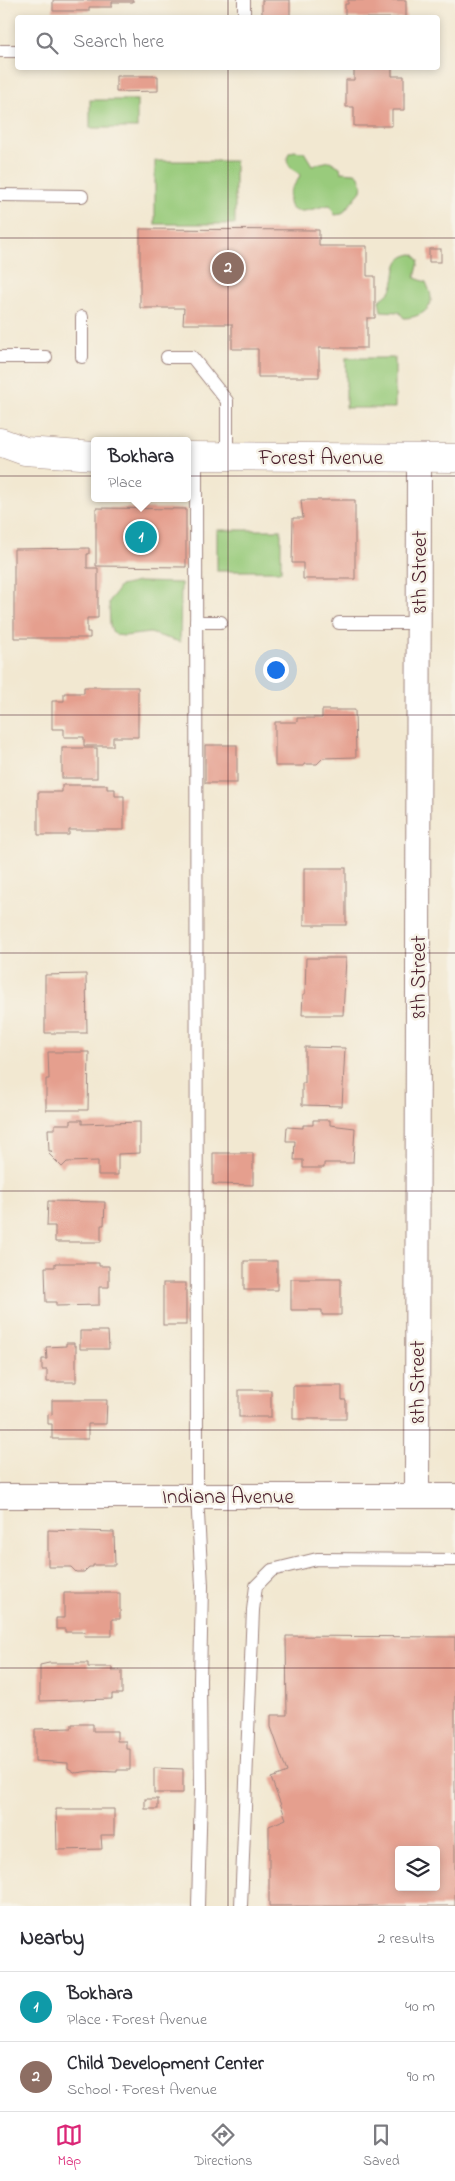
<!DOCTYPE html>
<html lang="en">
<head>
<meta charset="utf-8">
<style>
	:root { --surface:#fff; --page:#f2f2f3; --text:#2b2b33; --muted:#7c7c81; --line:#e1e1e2; --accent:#db2777 }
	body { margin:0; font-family:"Indie Flower",sans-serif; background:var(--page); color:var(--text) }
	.controls { position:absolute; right:15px; bottom:15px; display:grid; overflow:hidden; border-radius:5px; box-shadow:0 2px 8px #0003 }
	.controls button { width:45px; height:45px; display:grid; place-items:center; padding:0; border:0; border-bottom:1px solid var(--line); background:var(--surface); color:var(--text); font:25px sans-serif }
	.you { position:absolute; left:275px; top:669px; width:18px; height:18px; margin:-12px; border:4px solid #fff; border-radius:50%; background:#1a73e8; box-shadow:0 0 0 8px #1a73e833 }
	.badge { display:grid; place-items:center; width:32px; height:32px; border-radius:50%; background:var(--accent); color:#fff; font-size:16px; font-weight:700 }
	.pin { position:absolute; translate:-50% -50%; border:2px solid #fff; box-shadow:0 1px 5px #0006 }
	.popup { position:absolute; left:91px; top:437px; width:100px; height:65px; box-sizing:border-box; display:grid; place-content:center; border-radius:5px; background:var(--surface); filter:drop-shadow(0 1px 4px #0005); font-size:16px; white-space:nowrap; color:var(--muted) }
	.popup b { font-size:19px; color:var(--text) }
	.popup::after { content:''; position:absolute; left:50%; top:100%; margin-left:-10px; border:10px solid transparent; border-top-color:var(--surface) }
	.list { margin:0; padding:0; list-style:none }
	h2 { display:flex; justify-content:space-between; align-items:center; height:65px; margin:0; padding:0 20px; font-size:21px }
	h2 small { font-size:16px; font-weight:400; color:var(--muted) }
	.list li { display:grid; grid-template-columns:32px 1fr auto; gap:15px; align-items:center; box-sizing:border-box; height:70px; padding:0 20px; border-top:1px solid var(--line) }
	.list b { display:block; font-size:19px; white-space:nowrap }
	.list p { margin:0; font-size:16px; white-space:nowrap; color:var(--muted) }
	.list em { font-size:16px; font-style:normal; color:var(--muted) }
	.icon { flex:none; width:28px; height:28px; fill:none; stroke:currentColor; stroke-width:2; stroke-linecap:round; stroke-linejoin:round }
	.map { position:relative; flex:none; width:455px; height:1906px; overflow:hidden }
	.search { position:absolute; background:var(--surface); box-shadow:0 2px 8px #0003; left:15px; right:15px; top:15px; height:55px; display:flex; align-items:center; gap:12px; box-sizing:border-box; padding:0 18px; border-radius:5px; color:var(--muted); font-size:19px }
	.sheet { height:205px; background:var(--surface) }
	nav { display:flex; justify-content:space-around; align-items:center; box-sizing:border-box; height:70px; border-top:1px solid var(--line); background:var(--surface); font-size:14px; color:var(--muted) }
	nav a { display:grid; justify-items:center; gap:2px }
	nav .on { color:var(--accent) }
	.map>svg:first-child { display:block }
	.green { fill:#99cb7b; stroke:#727553 }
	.building { fill:#e59f8e; fill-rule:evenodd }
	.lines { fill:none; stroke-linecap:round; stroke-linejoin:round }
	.service-casing { stroke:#9e847e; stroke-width:14 }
	.minor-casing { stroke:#9e847e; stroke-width:26 }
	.tertiary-casing { stroke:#9e847e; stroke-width:29 }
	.service { stroke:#fff; stroke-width:12 }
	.minor { stroke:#fff; stroke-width:24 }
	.tertiary { stroke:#fff; stroke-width:28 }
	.grid { fill:none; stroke:#4a1f2b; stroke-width:1; stroke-opacity:0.55 }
	.labels { text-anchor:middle; stroke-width:5; stroke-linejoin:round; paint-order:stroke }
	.street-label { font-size:21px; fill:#4a1f2b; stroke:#f7f3e8 }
</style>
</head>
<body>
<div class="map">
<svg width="455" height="1906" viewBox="0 0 455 1906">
	<rect width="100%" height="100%" fill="#f7f3e8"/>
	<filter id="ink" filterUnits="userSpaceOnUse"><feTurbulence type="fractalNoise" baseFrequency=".02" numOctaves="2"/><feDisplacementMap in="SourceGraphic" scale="10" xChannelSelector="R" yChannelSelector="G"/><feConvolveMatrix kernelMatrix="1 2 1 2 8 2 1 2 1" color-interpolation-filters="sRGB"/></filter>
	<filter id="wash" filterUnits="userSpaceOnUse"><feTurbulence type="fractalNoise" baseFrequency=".0096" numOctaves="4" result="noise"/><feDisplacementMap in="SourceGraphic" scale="20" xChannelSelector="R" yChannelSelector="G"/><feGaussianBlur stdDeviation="1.12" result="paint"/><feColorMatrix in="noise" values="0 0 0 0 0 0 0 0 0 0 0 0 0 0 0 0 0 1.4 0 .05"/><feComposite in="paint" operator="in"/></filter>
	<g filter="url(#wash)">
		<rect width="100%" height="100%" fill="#f2e8d1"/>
		<!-- green -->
		<g class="green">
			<rect x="90" y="100" width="47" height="28"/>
			<path d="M294 151 304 152 312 165 330 161 340 167 341 172 355 173 359 176 362 185 361 191 342 214 335 215 330 205C317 206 286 223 289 196 290 187 298 183 300 175 293 168 283 165 289 153Z"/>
			<rect x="155" y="161" width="80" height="63"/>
			<path d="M412 254 415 255 419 261 415 278 426 282C428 287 431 293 431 298 432 312 415 318 404 318L399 312 381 311 379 301C383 297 388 295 391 290 399 274 390 258 412 254Z"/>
			<rect x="346" y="358" width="49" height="50"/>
			<rect x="217" y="530" width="64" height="41"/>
			<path d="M138 582 181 583 180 642 150 633 124 636 117 635 112 631 110 625 109 602 120 586Z"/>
		</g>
		<g id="blocks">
			<!-- building -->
			<g class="building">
				<path d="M53 0H133V2H112V7H89V11H53Z"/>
				<rect x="262" y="0" width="28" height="18"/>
				<path d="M348 0H406V18H345V4H348Z"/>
				<path d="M354 68H392V76H404V110H392V126H354V107H346V80H354Z"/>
				<path d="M116 76H158V91L116 92Z"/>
				<path d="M140 229 319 230V246H367V276H375V318H367V348H319V377H258V349H232V324H183L184 308H140Z"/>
				<rect x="429" y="249" width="12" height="13"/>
				<path d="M301 500H355V579H303V563H292L293 518H303Z"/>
				<path d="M96 508 186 509V567L96 566Z"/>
				<path d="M89 548V554H87V568H98V618H87V632H90V638H14V549Z"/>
				<path d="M84 687H138V737H113V746H84V737H64V729H52V701H64V693H84Z"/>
				<path d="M322 710H355L356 757 323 758 317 764H304V766H275V722H297V718H322Z"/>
				<rect x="205" y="745" width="32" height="38"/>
				<rect x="62" y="748" width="35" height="30"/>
				<path d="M62 785H107V789H115V796H124V830H69V835H38V792H62Z"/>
				<rect x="304" y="868" width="42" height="57"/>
				<path d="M306 958H346L343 1015H302L303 994H305Z"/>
				<path d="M86 974 87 1033H45V975Z"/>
				<path d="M305 1047 345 1048 342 1106 302 1105V1083H305Z"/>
				<path d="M48 1052H89L88 1110H46V1079H49Z"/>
				<path d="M71 1120H82V1124L140 1122V1153L118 1154V1175H98V1161L67 1162 62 1167 49 1154 52 1151H49L48 1129H55V1124H71Z"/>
				<path d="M313 1120H330V1125L355 1128 353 1163H324V1168H303V1160H294L295 1141H286L287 1127 303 1128V1125H313Z"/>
				<path d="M213 1153H253V1185L213 1184Z"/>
				<path d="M48 1201 105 1202 104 1225H101V1242H55V1226H47Z"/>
				<rect x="244" y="1261" width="33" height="29"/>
				<path d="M55 1263H99V1266H109V1287H99V1305L56 1306V1302H46L45 1267H55Z"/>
				<path d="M291 1279H341V1315H322V1310H291Z"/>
				<rect x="163" y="1283" width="23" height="42"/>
				<path d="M80 1331H108L109 1349H80Z"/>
				<path d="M66 1343H74V1346H76V1382H47V1370H42V1359H47L46 1347 66 1346Z"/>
				<path d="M293 1386H342V1400H346V1419H293Z"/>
				<rect x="239" y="1390" width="32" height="27"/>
				<path d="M52 1400H107L106 1424H88V1439H52V1424H48V1414L52 1415Z"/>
				<path d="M48 1530 114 1532 115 1565H93V1567H89L84 1572H76L71 1567H48Z"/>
				<path d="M64 1593H120V1619H112V1636H84L85 1632H65V1629H56V1618H64Z"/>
				<path d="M286 1636 455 1637V1906H269V1826L286 1819 271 1778 287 1772 271 1727V1715H287ZM399 1850H436V1887H399Z"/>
				<path d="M49 1663H88V1667H112V1671H122V1694H112V1699L40 1701V1665Z"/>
				<path d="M72 1724H93V1731H117V1741H126V1749H130V1770H117V1772L90 1771 76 1773 68 1768V1763L35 1761V1729L72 1728Z"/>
				<path d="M154 1768 183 1769V1793H154Z"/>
				<rect x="145" y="1799" width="13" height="10"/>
				<path d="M56 1809H114V1835H101L102 1849 57 1850Z"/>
			</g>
		</g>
	</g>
	<g filter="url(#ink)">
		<use href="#blocks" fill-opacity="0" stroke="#9e847e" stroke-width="1"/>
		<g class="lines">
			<!-- service casing -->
			<g class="service-casing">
				<g id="service">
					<path d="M244 0V18"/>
					<path d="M0 51H18"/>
					<path d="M0 195 82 196"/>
					<path d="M82 317V357"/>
					<path d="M0 357H46"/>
					<path d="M167 357H192L227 401V457"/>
					<path d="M196 456 197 1496 202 1586 200 1680 201 1790 198 1906"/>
					<path d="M196 622H221"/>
					<path d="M339 623H419"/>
					<path d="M241 1906 253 1610 256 1586 272 1570 317 1559 455 1560"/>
				</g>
			</g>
			<!-- minor casing -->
			<g class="minor-casing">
				<g id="minor">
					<path d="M0 1496H455"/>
					<path d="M417 1496 419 457"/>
				</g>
			</g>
			<!-- tertiary casing -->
			<g class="tertiary-casing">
				<g id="tertiary">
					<path d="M0 442 25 451 95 456"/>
					<path d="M187 456 455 458"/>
				</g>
			</g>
			<!-- service -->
			<use href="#service" class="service"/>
			<!-- minor -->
			<use href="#minor" class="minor"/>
			<!-- tertiary -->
			<use href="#tertiary" class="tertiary"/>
		</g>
	</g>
	<!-- grid -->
	<path class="grid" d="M228 0V18M228 68V1906M0 238H455M0 476H455M0 715H455M0 953H455M0 1191H455M0 1430H455M0 1668H455"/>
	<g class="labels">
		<!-- street labels -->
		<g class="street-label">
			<text x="321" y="464">Forest Avenue</text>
			<text transform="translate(419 572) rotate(-90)" y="7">8th Street</text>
			<text transform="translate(418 977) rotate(-90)" y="7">8th Street</text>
			<text transform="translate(417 1382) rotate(-90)" y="7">8th Street</text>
			<text x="228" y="1503">Indiana Avenue</text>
		</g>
	</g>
</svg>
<div class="controls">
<button><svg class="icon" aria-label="layers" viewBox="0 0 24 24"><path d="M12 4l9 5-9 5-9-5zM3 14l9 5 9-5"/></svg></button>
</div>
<div class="you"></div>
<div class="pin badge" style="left:141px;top:537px;background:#0f9aa8">1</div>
<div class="popup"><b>Bokhara</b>Place</div>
<div class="pin badge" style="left:228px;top:268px;background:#8d6e63">2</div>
<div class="search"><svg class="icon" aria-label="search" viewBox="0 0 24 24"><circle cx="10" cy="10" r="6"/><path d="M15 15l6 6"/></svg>Search here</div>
</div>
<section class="sheet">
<h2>Nearby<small>2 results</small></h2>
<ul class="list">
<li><span class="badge" style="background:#0f9aa8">1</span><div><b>Bokhara</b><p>Place · Forest Avenue</p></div><em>40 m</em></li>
<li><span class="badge" style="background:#8d6e63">2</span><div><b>Child Development Center</b><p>School · Forest Avenue</p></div><em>90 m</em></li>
</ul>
</section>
<nav>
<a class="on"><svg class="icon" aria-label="map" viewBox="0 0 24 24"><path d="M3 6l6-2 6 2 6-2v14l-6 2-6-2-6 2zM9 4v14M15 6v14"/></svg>Map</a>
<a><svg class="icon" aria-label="directions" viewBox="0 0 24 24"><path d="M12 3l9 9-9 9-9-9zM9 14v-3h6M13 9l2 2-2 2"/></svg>Directions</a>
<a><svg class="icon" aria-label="saved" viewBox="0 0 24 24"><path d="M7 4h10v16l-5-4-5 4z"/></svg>Saved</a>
</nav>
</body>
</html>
